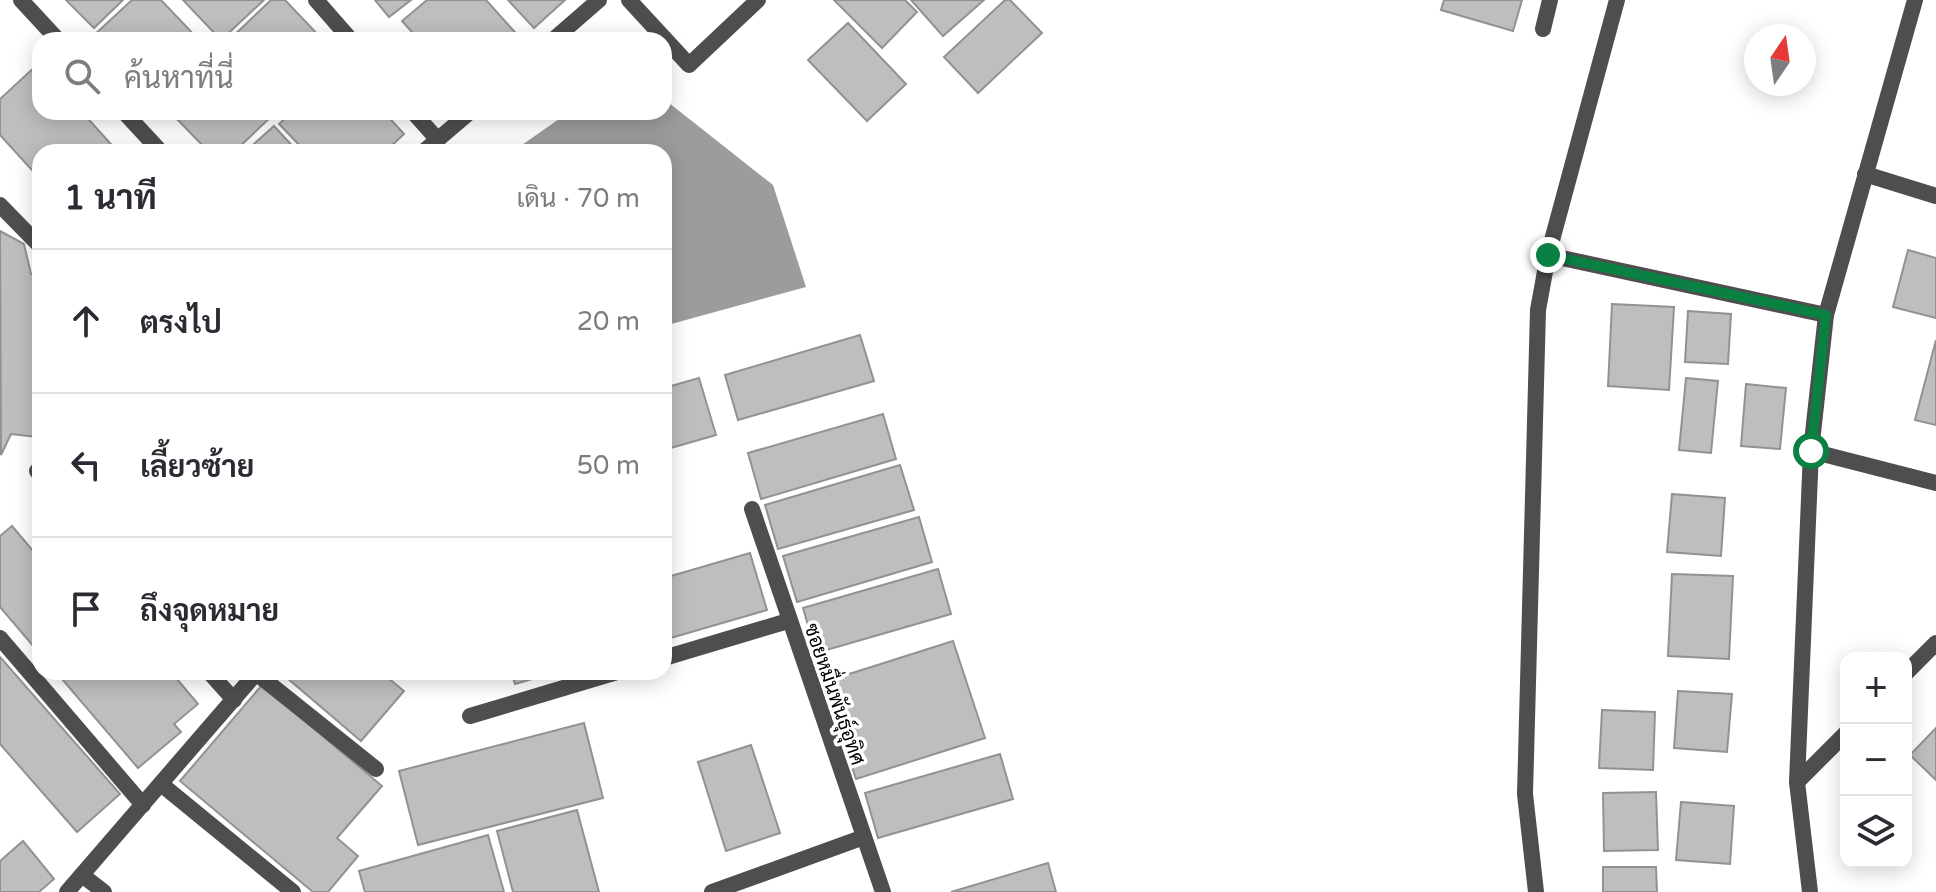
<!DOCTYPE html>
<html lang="th">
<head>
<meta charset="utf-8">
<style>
	:root { --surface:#fff; --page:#f2f2f3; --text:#2b2b33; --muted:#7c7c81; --line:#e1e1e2 }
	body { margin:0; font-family:"Varela Round",Sarabun,sans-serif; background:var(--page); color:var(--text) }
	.controls { position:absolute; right:24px; bottom:24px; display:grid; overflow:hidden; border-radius:16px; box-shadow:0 4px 20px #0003 }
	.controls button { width:72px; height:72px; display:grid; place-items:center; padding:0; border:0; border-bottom:2px solid var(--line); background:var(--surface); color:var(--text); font:40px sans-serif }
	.compass { position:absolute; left:1744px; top:24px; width:72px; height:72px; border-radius:50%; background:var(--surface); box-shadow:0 4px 20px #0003; rotate:13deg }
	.stop { position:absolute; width:24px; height:24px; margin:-18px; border:6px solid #0b8043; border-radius:50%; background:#fff }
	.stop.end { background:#0b8043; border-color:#fff; box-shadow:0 2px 8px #0008 }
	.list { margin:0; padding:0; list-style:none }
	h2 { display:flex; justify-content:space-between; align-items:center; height:104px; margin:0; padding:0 32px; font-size:34px }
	h2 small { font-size:26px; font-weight:400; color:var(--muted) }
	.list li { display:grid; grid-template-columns:52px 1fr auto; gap:24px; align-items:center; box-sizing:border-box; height:144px; padding:0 32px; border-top:2px solid var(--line) }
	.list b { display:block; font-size:30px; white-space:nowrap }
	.list em { font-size:26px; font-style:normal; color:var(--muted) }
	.icon { flex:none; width:44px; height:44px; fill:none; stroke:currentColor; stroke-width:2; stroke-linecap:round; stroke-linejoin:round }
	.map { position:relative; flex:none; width:1936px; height:892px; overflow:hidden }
	.search { position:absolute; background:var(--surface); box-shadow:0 4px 20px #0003; left:32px; top:32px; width:640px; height:88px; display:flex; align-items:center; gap:20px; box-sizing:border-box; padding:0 28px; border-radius:24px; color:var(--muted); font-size:30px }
	.panel { position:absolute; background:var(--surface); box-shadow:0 4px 20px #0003; left:32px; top:144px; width:640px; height:536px; border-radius:24px }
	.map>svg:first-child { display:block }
	.water { fill:#9c9c9c }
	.building { fill:#bebebe; stroke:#929292; stroke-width:2 }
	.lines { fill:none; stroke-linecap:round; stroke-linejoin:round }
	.lane { stroke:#4e4e4e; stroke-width:16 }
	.street { stroke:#4e4e4e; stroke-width:16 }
	.route { stroke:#0b8043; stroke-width:10 }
	.labels { text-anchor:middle; stroke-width:7; stroke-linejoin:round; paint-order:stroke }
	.street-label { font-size:20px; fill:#000; stroke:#fff }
</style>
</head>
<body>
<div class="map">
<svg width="1936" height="892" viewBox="0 0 1936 892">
	<rect width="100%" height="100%" fill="#fff"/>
	<!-- water -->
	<path class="water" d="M664 99 773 185 806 287 664 326V152H512L569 112H664Z"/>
	<!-- building -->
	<g class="building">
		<path d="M66 0H123L94 28Z"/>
		<path d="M132 0H161L199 40H97L93 36Z"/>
		<path d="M183 0H264L221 40Z"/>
		<path d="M271 0H285L323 40H229Z"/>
		<path d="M375 0H411L389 17Z"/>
		<path d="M427 0H486L522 40H419L402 21Z"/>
		<path d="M508 0H565L534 28Z"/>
		<path d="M834 0H905L917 12 882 48Z"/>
		<path d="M911 0H984L943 36Z"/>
		<path d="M1005 0H1010L1042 33 978 93 944 57Z"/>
		<path d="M1444 0H1522L1513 31 1441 10Z"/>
		<path d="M848 23 906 84 867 121 808 60Z"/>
		<path d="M38 64 40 112H82L118 152H40V179L0 135V99Z"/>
		<path d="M170 112H274L275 113 234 152H209Z"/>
		<path d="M292 112H384L404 134 385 152H306L279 124Z"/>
		<path d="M274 126 298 152H245Z"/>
		<path d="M0 231 24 244 31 274 40 278V429L37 437 11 434 1 455Z"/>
		<path d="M1908 250 1936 258V318L1893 307Z"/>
		<path d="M1612 304 1674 307 1669 390 1608 386Z"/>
		<path d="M1688 311 1731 314 1728 364 1685 362Z"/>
		<path d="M860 335 874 381 738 420 725 375Z"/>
		<path d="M1936 340V425L1915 420Z"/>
		<path d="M699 378 716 435 664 450V388Z"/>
		<path d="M1686 378 1718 381 1711 453 1679 450Z"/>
		<path d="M1746 384 1786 388 1780 449 1741 446Z"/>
		<path d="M883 414 896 459 761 499 748 453Z"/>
		<path d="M900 465 914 510 778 549 765 505Z"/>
		<path d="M1672 494 1725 498 1721 556 1667 552Z"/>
		<path d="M919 517 932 562 797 602 783 556Z"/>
		<path d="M12 526 40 559V654L0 607V536Z"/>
		<path d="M750 553 767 610 664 640V578Z"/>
		<path d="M938 569 951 614 816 653 803 608Z"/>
		<path d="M1672 574 1733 576 1729 659 1668 656Z"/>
		<path d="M953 641 985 738 856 779 824 682Z"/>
		<path d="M0 657 120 794 77 832 0 744Z"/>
		<path d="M56 672H171L198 704 174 724 181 732 138 768Z"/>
		<path d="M280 672H381L404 691 361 741Z"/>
		<path d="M511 672H556L515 684Z"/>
		<path d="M262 685 382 786 337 838 358 856 328 892H313L180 781Z"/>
		<path d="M1678 691 1732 694 1727 752 1674 748Z"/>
		<path d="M1602 710 1655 712 1653 770 1599 768Z"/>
		<path d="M584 723 603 798 418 845 399 771Z"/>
		<path d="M1936 728V780L1910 755Z"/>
		<path d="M751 745 780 833 726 851 698 762Z"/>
		<path d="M1000 754 1013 799 878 838 865 793Z"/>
		<path d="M1656 792 1658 850 1604 851 1603 793Z"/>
		<path d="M1681 802 1734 806 1730 864 1676 860Z"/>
		<path d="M577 810 599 892H513L497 831Z"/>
		<path d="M488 835 504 892H365L359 871Z"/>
		<path d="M23 841 54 879 39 892H0V861Z"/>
		<path d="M1048 863 1056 892H951Z"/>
		<path d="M1603 867H1656L1657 892H1603Z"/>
	</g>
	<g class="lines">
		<!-- lane -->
		<g class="lane">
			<path d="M664 658 788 621"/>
			<path d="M470 716 617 672"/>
		</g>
		<!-- street -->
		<g class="street">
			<path d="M21 0 58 40"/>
			<path d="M316 0 351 40"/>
			<path d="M629 0 689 65 758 0"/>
			<path d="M1543 29 1550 0"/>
			<path d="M553 40 599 0"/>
			<path d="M124 112 161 152"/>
			<path d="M413 112 438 140"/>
			<path d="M423 152 470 112"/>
			<path d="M1865 174 1936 196"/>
			<path d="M0 205 40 246"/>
			<path d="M1548 255 1826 315"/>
			<path d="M1811 451 1936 483"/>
			<path d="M37 471 40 474"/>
			<path d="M752 509 883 892"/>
			<path d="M0 638 143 805"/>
			<path d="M209 672 234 700"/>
			<path d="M256 673 376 769"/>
			<path d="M1906 673 1936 643"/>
			<path d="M1797 782 1846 733"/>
			<path d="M161 784 293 892"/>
			<path d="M82 875 104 892"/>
			<path d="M67 892 257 672"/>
			<path d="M712 892 864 837"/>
			<path d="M1536 892 1525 794 1538 310 1548 255 1617 0"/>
			<path d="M1810 892 1797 782 1811 451 1826 315 1915 0"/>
		</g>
	</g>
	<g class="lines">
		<!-- route -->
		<path class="route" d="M1548 255 1826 315 1811 451"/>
	</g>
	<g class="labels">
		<!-- street labels -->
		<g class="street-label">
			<text transform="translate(835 694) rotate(71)" y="7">ซอยหมื่นพันธุ์อุทิศ</text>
		</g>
	</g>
</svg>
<div class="controls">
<button>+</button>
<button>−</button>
<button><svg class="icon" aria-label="layers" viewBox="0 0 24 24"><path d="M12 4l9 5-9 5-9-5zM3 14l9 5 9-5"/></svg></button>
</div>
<svg class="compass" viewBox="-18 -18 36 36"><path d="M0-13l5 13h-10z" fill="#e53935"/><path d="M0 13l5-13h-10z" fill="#7c7c81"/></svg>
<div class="stop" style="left:1811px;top:451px"></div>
<div class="stop end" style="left:1548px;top:255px"></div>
<div class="search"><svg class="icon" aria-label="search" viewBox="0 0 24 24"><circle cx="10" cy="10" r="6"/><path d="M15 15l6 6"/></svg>ค้นหาที่นี่</div>
<section class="panel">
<h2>1 นาที<small>เดิน · 70 m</small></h2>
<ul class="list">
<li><svg class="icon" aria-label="ahead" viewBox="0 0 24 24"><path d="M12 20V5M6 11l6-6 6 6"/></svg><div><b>ตรงไป</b></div><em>20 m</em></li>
<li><svg class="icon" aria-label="left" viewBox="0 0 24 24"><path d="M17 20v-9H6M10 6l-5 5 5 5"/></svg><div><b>เลี้ยวซ้าย</b></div><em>50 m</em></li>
<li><svg class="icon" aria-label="arrive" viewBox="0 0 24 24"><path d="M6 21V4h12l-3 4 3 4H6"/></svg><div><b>ถึงจุดหมาย</b></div></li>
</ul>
</section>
</div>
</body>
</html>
